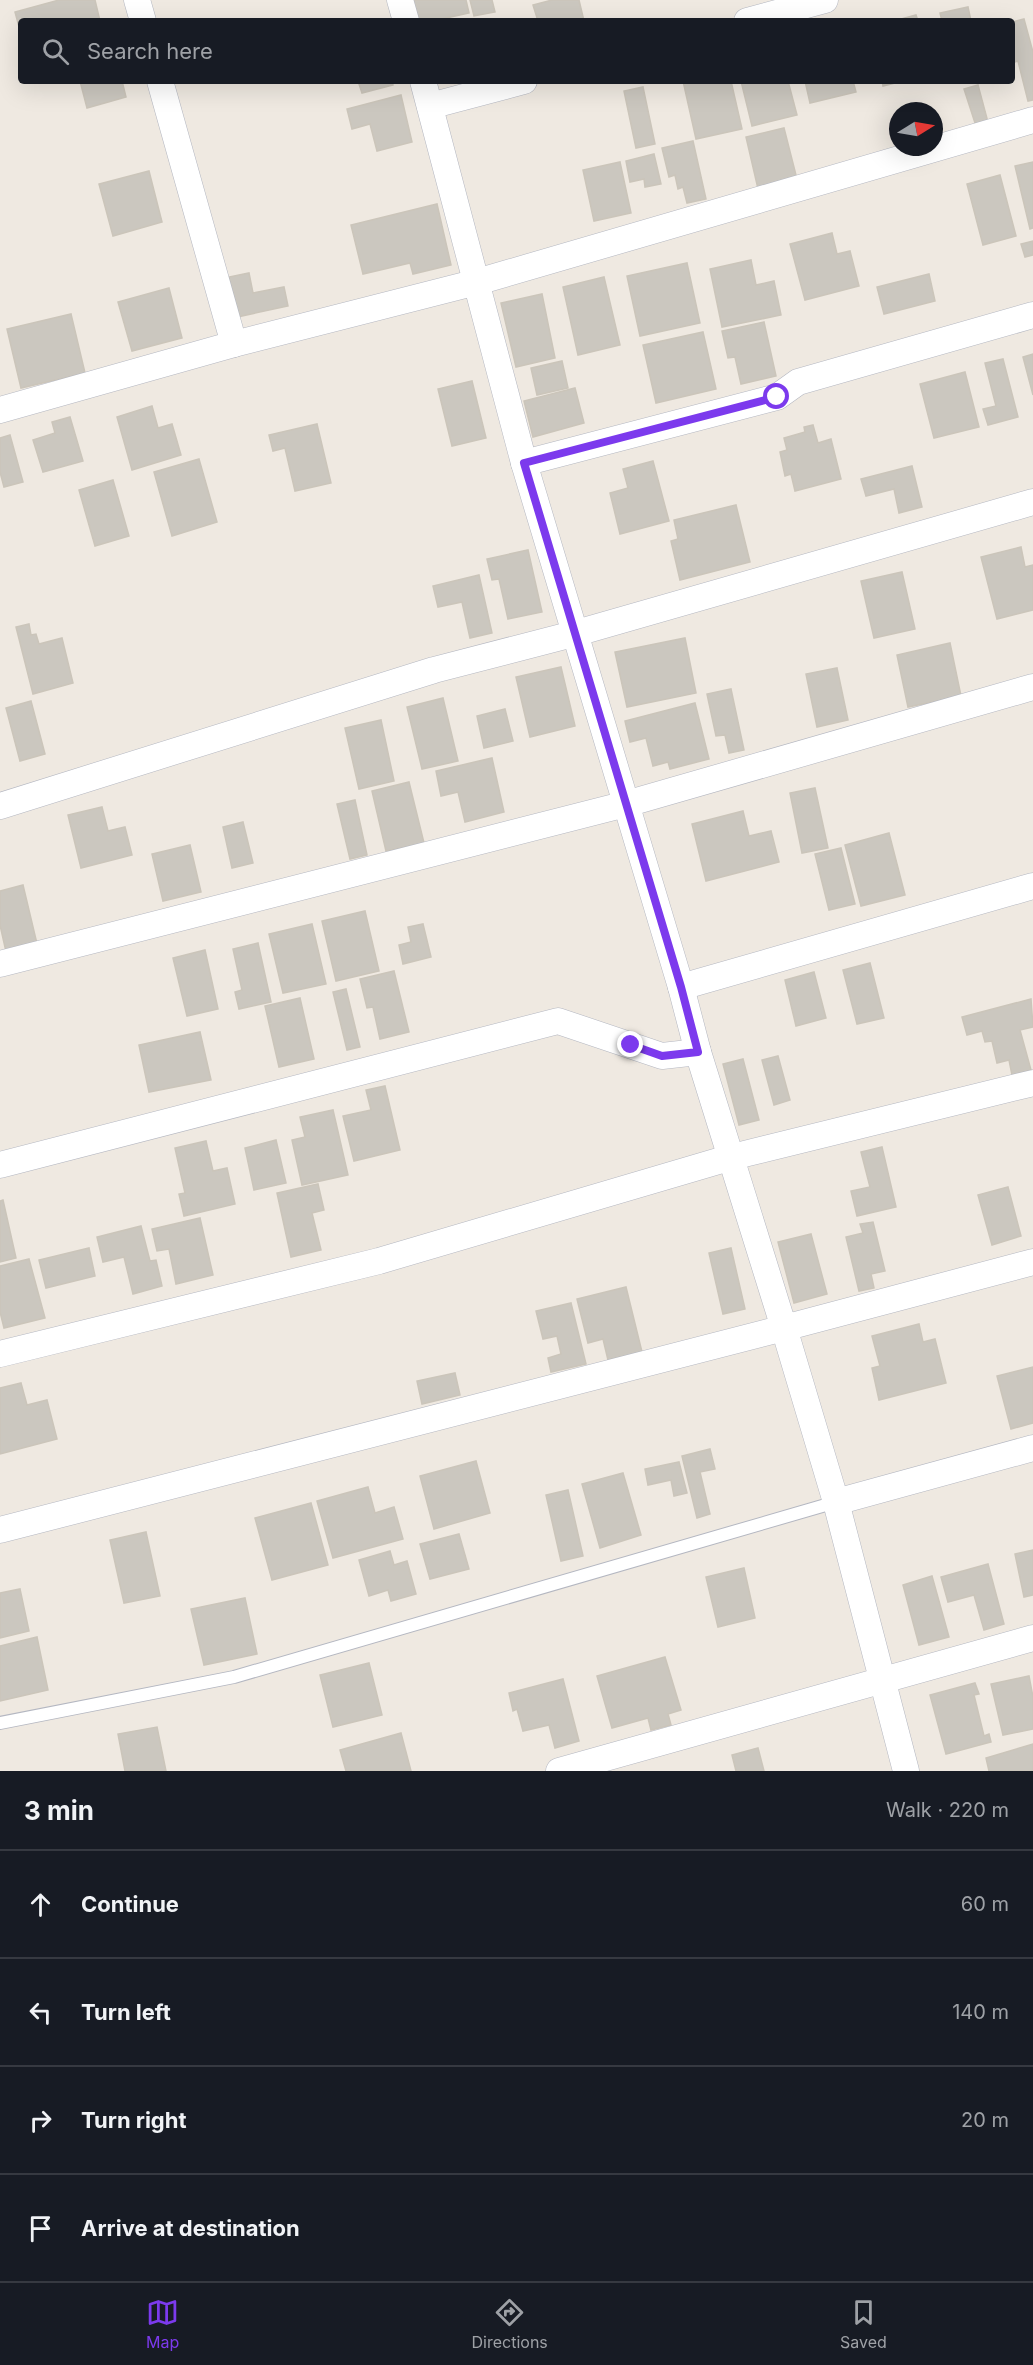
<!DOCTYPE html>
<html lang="en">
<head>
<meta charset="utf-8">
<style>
	:root { --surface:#171b24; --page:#242831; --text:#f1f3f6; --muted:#9ea1a6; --line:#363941; --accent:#7c3aed }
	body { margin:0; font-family:Inter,sans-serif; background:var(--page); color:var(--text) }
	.compass { position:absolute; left:889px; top:102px; width:54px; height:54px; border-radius:50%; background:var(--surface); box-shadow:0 6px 24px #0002; rotate:79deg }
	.stop { position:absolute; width:18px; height:18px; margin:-14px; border:4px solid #7c3aed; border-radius:50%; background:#fff }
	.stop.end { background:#7c3aed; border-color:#fff; box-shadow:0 2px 6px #0008 }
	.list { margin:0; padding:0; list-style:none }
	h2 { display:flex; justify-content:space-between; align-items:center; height:78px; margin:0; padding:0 24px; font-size:26px }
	h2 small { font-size:20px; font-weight:400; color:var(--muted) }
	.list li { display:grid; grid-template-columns:39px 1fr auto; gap:18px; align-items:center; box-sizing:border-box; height:108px; padding:0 24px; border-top:2px solid var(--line) }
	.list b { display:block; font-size:22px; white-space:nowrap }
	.list em { font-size:20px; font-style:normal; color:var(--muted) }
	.icon { flex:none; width:33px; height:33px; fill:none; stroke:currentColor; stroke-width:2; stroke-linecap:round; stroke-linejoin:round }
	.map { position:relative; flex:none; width:1033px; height:1771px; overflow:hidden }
	.search { position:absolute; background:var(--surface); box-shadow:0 6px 24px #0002; left:18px; right:18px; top:18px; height:66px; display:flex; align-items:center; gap:15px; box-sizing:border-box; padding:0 21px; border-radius:6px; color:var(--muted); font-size:22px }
	.sheet { height:510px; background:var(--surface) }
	nav { display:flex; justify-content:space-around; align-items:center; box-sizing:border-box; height:84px; border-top:2px solid var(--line); background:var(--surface); font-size:16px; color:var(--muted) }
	nav a { display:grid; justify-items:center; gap:3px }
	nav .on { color:var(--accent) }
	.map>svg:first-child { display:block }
	.building { fill:#cbc7bf; stroke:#cbc5ba; stroke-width:1.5 }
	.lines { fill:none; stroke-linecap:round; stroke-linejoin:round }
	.service-casing { stroke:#b4b7c1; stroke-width:14 }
	.minor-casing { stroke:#b4b7c1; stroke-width:27 }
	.service { stroke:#fff; stroke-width:12 }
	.minor { stroke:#fff; stroke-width:26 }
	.route { stroke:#7c3aed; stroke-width:8 }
</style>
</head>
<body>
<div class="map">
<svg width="1033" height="1771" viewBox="0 0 1033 1771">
	<rect width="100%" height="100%" fill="#efe9e1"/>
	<!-- building -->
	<g class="building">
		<path d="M59 0H95L100 21H21V34L15 12Z"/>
		<path d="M411 0H466L469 13 433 21H416Z"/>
		<path d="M470 0H492L495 12 474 16Z"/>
		<path d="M552 0H579L584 21H538L533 5Z"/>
		<path d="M968 7 971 21H942L940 13Z"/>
		<path d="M916 15 918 21H894Z"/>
		<path d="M1024 19 1033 52V100L1028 101 1018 61 1012 63V22Z"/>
		<path d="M80 81H122L126 97 87 108Z"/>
		<path d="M358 81H392L393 85 362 93Z"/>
		<path d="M683 81H731L742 129 696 139Z"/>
		<path d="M741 81H788L797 115 752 126Z"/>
		<path d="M805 81H853L856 92 810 103Z"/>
		<path d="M882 81H903L883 86Z"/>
		<path d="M978 85 989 126 977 129 964 89Z"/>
		<path d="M643 87 655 144 636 148 624 91Z"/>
		<path d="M401 95 412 142 377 151 370 124 352 129 347 109Z"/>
		<path d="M784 128 798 183 759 193 746 137Z"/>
		<path d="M693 141 706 199 687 203 683 187 678 189 675 175 669 177 662 148Z"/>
		<path d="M654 154 661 184 645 187 644 179 630 182 626 161Z"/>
		<path d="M620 162 631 213 594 221 583 170Z"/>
		<path d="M1033 162V228L1030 229 1015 166Z"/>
		<path d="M149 171 162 222 113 236 99 184Z"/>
		<path d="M1000 175 1016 236 983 245 967 184Z"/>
		<path d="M437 204 451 265 413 274 410 263 363 274 351 225Z"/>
		<path d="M832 233 837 254 850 251 859 286 805 300 790 244Z"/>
		<path d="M1033 241V255L1025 257 1021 244Z"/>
		<path d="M751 260 756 285 774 281 781 315 722 327 710 269Z"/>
		<path d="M687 263 700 323 640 336 627 276Z"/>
		<path d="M249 273 253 293 284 287 288 306 237 317 229 277Z"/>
		<path d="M929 274 935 301 884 314 877 287Z"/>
		<path d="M604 277 620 345 578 355 563 287Z"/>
		<path d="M169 288 182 338 132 351 118 302Z"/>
		<path d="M542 294 555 358 516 367 501 303Z"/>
		<path d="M71 314 85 373 21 388 7 329Z"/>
		<path d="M764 322 776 376 741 384 735 357 728 358 722 331Z"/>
		<path d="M703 332 716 389 656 403 643 345Z"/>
		<path d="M1033 354V395L1023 357Z"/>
		<path d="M1003 359 1018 417 988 425 983 409 996 406 985 363Z"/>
		<path d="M562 361 568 388 537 395 531 368Z"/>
		<path d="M965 372 979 427 934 438 920 384Z"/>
		<path d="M472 381 486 438 452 446 438 389Z"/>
		<path d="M575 388 584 423 533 437 524 401Z"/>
		<path d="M152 406 158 428 172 424 181 455 132 470 117 417Z"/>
		<path d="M70 417 83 461 43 472 33 440 55 433 52 422Z"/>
		<path d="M317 424 331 483 295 491 285 448 273 451 269 435Z"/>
		<path d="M813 425 818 443 831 439 841 479 795 491 791 474 785 476 780 452 787 450 784 438 805 432 804 427Z"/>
		<path d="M10 435 23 482 4 487 0 472V438Z"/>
		<path d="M199 459 217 522 172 536 154 472Z"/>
		<path d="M653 461 669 521 620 534 610 493 628 488 623 469Z"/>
		<path d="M912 466 922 507 899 513 894 489 866 496 861 479Z"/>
		<path d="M113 480 129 536 95 546 79 490Z"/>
		<path d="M736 505 750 562 680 580 671 541 678 539 674 520Z"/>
		<path d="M1021 547 1025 567 1033 565V610L997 619 981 557Z"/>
		<path d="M528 550 542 612 508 619 499 579 492 580 487 559Z"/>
		<path d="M902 572 915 629 874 638 861 581Z"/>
		<path d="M479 575 492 633 470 638 462 602 438 607 433 586Z"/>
		<path d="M29 624 31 635 36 634 39 644 62 638 73 683 33 694 16 627Z"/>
		<path d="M685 638 696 693 627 707 615 652Z"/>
		<path d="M950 643 961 696 908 707 897 655Z"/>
		<path d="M561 667 575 726 530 737 516 677Z"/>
		<path d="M837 668 848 720 817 727 806 674Z"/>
		<path d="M731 689 744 750 729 753 725 735 716 736 707 694Z"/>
		<path d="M443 698 458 761 422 769 407 707Z"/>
		<path d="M31 701 45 754 20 761 6 708Z"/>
		<path d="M695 703 709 759 670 769 668 762 653 766 646 738 630 742 625 721Z"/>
		<path d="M505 709 513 741 484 748 477 716Z"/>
		<path d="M381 720 394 781 359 789 345 728Z"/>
		<path d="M492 758 504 812 465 822 458 792 441 796 436 771Z"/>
		<path d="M409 782 424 843 386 851 372 791Z"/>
		<path d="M815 788 828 848 802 853 790 793Z"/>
		<path d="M355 800 367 855 350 859 337 804Z"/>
		<path d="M102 807 108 831 125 827 132 855 81 868 68 815Z"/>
		<path d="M743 811 749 836 771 831 779 862 706 881 692 824Z"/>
		<path d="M243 822 253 863 232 868 223 827Z"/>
		<path d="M889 833 905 895 861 906 845 845Z"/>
		<path d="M190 845 201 892 163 901 152 854Z"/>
		<path d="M841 848 855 904 829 910 815 854Z"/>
		<path d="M23 885 38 948 7 956 0 925V891Z"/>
		<path d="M365 911 379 971 336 981 322 921Z"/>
		<path d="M312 924 326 984 283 993 269 934Z"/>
		<path d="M423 924 431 957 403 964 399 945 411 942 408 927Z"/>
		<path d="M258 943 271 1002 239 1009 235 992 242 990 233 949Z"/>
		<path d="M205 950 218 1009 187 1016 173 958Z"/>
		<path d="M870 963 884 1018 857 1024 843 970Z"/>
		<path d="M394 971 409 1032 380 1039 373 1007 367 1008 360 979Z"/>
		<path d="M814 972 826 1018 796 1026 785 980Z"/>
		<path d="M346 989 360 1047 347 1050 333 992Z"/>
		<path d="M300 998 314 1059 279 1067 265 1006Z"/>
		<path d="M1031 999 1033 1027 1020 1030 1031 1070 1012 1075 1009 1060 997 1063 992 1041 985 1042 982 1031 967 1035 962 1017Z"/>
		<path d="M200 1032 211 1080 149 1092 139 1045Z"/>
		<path d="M778 1056 790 1100 774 1105 762 1060Z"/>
		<path d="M743 1059 759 1120 739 1125 723 1064Z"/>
		<path d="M385 1086 400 1150 354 1161 343 1116 371 1110 366 1090Z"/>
		<path d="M333 1110 348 1175 302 1185 292 1140 305 1137 300 1117Z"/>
		<path d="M276 1140 286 1183 254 1190 245 1148Z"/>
		<path d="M206 1141 213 1171 227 1168 235 1204 184 1216 179 1194 185 1193 175 1148Z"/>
		<path d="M882 1147 896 1207 857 1216 851 1191 870 1187 861 1152Z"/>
		<path d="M318 1184 324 1210 312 1213 321 1250 291 1257 277 1193Z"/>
		<path d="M1008 1187 1021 1236 992 1245 978 1195Z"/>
		<path d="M3 1200 16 1258 0 1262V1201Z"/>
		<path d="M200 1218 213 1275 176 1284 169 1249 157 1251 152 1229Z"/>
		<path d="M873 1222 885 1271 871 1274 874 1288 859 1291 846 1237 863 1233 860 1224Z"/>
		<path d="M141 1226 150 1261 156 1260 162 1286 133 1294 124 1257 103 1262 97 1237Z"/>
		<path d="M811 1234 827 1294 794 1303 778 1242Z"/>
		<path d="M89 1248 95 1276 46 1288 39 1260Z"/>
		<path d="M731 1248 745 1309 723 1314 709 1253Z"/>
		<path d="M29 1259 45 1318 4 1328 0 1312V1266Z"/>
		<path d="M626 1287 642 1352 608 1360 603 1339 588 1343 577 1299Z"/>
		<path d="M571 1303 586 1364 551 1372 548 1358 561 1354 557 1336 543 1339 536 1311Z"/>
		<path d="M919 1324 923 1342 935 1339 946 1383 879 1400 872 1368 880 1366 872 1336Z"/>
		<path d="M1033 1367V1423L1011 1429 997 1376Z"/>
		<path d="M455 1373 460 1395 422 1404 417 1381Z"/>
		<path d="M21 1383 27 1405 47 1400 57 1439 0 1454V1388Z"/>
		<path d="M710 1449 715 1469 700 1472 710 1514 697 1518 682 1456Z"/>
		<path d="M476 1461 490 1513 434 1529 420 1476Z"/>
		<path d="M679 1462 687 1493 674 1496 671 1480 648 1485 645 1469Z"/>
		<path d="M623 1473 641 1535 600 1548 582 1484Z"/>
		<path d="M368 1487 375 1513 394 1507 403 1539 333 1558 317 1501Z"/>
		<path d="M568 1490 583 1556 561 1561 546 1495Z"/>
		<path d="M311 1503 328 1565 272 1580 255 1518Z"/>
		<path d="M146 1532 160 1596 124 1603 110 1540Z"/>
		<path d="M459 1534 469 1569 430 1579 420 1544Z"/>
		<path d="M1033 1550V1595L1024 1597 1015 1554Z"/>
		<path d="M390 1551 394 1565 407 1561 416 1594 391 1601 388 1590 369 1596 359 1560Z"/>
		<path d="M988 1564 1004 1624 984 1630 974 1595 948 1602 941 1577Z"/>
		<path d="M744 1568 755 1618 718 1627 706 1577Z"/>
		<path d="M932 1576 949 1637 919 1645 903 1585Z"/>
		<path d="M20 1589 29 1631 0 1638V1593Z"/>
		<path d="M245 1598 257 1654 204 1665 191 1609Z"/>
		<path d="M37 1637 48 1690 0 1701V1646Z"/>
		<path d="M665 1657 681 1710 668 1714 671 1725 651 1730 648 1718 612 1728 597 1676Z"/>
		<path d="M369 1663 382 1715 333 1727 320 1675Z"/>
		<path d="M1029 1676 1033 1697V1729L1003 1735 991 1684Z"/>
		<path d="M563 1679 579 1741 555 1748 549 1725 523 1731 517 1709 513 1711 509 1693Z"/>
		<path d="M975 1683 979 1694 974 1695 984 1736 989 1734 991 1742 946 1754 930 1695Z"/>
		<path d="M157 1727 166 1771H125L118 1734Z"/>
		<path d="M401 1733 411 1771H346L340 1750Z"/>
		<path d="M1033 1744V1771H989L986 1758Z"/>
		<path d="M758 1748 764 1771H736L732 1755Z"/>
	</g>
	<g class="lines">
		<!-- service casing -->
		<g class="service-casing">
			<path id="service" d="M0 1723 234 1677 836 1502"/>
		</g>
		<!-- minor casing -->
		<g class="minor-casing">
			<g id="minor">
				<path d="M137 0 143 21"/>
				<path d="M400 0 406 21"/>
				<path d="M747 21 825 0"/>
				<path d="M160 81 234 344"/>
				<path d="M423 81 524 463 681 987 698 1052 784 1328 1033 1262"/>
				<path d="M430 106 524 81"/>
				<path d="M0 410 234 344 477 282 1033 120"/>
				<path d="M524 463 777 397 798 382 1033 315"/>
				<path d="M0 806 434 670 573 634 1033 502"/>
				<path d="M0 964 626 804 1033 687"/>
				<path d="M681 987 1033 886"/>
				<path d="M0 1165 558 1021 662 1056 698 1052"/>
				<path d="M0 1354 379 1261 732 1157 1033 1083"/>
				<path d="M836 1502 1033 1448"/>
				<path d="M0 1530 784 1328 836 1502 906 1771"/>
				<path d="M559 1771 1033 1638"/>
			</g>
		</g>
		<!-- service -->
		<use href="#service" class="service"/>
		<!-- minor -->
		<use href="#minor" class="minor"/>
	</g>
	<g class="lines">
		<!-- route -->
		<path class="route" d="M631 1045 662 1056 698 1052 681 987 524 463 777 397"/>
	</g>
</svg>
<svg class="compass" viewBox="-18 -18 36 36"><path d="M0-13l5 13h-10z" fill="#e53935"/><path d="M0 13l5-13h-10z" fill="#9ea1a6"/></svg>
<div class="stop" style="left:777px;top:397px"></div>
<div class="stop end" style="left:631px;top:1045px"></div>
<div class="search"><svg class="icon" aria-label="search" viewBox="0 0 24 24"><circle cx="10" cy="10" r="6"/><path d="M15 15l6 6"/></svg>Search here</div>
</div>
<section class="sheet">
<h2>3 min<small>Walk · 220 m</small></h2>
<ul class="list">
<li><svg class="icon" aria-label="ahead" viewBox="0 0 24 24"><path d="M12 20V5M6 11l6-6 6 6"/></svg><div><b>Continue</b></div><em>60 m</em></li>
<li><svg class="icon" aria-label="left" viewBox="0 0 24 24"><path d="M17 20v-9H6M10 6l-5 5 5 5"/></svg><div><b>Turn left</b></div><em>140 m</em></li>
<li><svg class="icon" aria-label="right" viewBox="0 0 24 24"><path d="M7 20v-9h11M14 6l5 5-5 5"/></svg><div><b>Turn right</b></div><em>20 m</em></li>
<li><svg class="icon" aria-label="arrive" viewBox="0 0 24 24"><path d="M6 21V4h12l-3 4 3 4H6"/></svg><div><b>Arrive at destination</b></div></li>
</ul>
</section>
<nav>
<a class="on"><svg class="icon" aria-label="map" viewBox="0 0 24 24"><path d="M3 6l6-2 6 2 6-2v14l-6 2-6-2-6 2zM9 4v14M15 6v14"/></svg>Map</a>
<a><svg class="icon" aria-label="directions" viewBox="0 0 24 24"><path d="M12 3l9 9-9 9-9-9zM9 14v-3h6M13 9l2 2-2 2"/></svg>Directions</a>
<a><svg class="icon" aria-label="saved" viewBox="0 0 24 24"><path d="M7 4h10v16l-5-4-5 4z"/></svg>Saved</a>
</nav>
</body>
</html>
